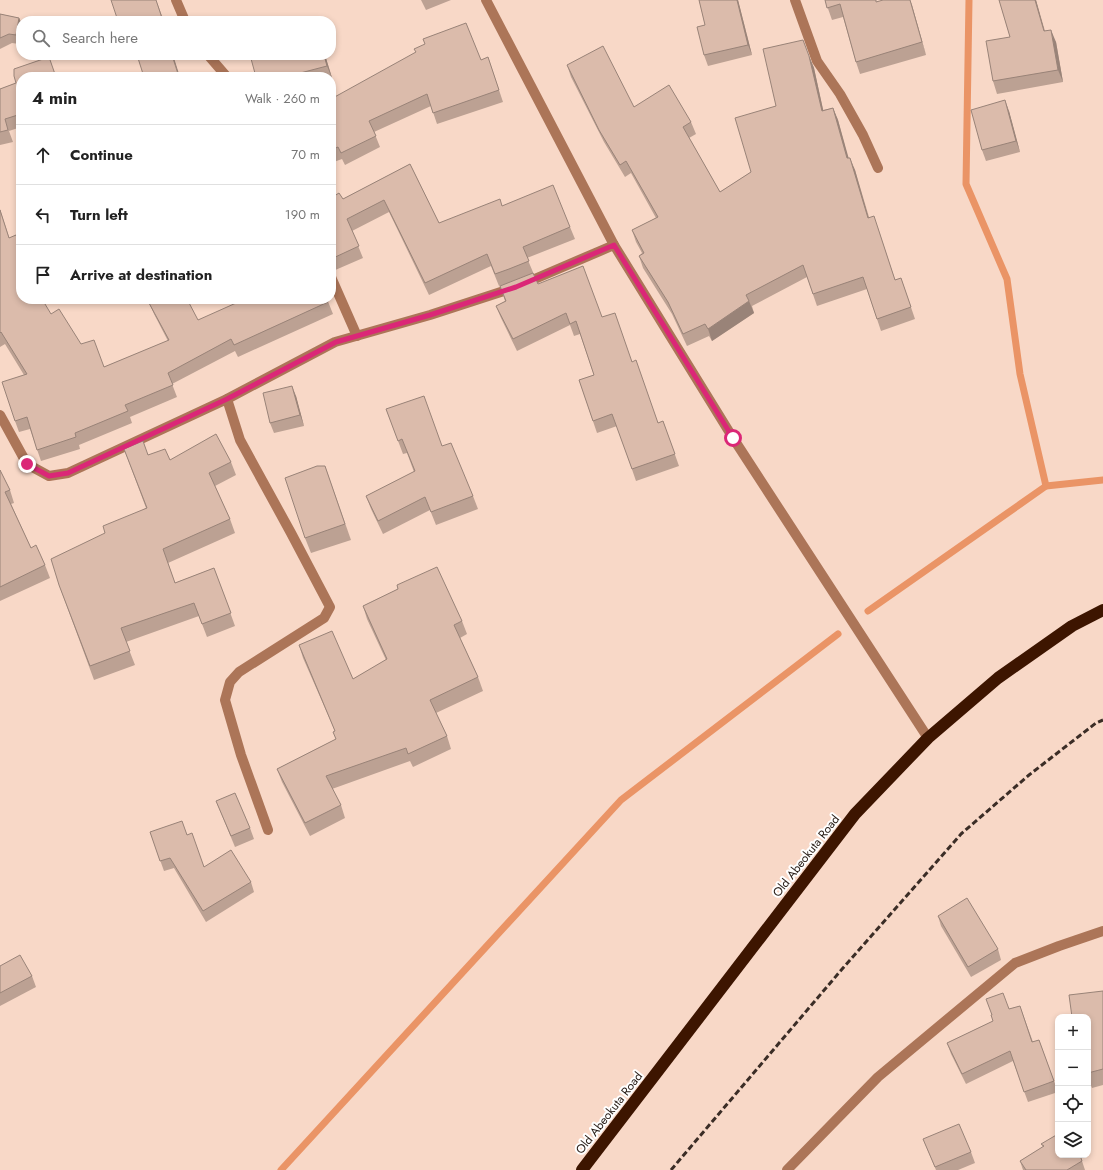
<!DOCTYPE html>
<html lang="en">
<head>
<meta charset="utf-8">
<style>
	:root { --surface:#fff; --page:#f2f2f2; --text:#222; --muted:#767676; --line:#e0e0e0 }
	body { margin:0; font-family:Jost,sans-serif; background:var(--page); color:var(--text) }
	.controls { position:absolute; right:12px; bottom:12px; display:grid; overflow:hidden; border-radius:8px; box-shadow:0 2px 6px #0003 }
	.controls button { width:36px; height:36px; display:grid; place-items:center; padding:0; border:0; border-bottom:1px solid var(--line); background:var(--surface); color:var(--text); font:20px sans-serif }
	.stop { position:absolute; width:12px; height:12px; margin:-9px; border:3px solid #db2777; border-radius:50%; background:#fff }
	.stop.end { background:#db2777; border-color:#fff; box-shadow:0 1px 4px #0008 }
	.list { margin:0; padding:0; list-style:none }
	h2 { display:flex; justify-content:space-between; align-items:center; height:52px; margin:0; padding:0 16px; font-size:17px }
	h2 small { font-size:13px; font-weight:400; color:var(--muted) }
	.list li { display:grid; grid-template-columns:26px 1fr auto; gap:12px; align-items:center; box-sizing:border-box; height:60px; padding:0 16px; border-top:1px solid var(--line) }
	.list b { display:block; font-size:15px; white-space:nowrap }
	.list em { font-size:13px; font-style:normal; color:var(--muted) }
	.icon { flex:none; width:22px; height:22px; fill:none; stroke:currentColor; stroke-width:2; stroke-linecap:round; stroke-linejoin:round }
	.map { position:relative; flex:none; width:1103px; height:1170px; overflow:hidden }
	.search { position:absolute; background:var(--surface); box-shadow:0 2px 6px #0003; left:16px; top:16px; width:320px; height:44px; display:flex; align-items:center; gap:10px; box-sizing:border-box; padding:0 14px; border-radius:16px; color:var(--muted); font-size:15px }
	.panel { position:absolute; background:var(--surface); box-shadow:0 2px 6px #0003; left:16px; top:72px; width:320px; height:232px; border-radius:16px }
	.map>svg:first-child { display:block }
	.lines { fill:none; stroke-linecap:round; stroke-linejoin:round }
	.stream { stroke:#ea9466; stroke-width:7 }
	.minor { stroke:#ac7558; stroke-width:10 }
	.highway { stroke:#3d1500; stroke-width:12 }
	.rail { stroke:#3b2d26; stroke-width:3; stroke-dasharray:6 3; stroke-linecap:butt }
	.wall { fill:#bca193 }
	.shaded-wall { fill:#998378 }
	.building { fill:#dbbbab; stroke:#998378 }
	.route { stroke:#db2777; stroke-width:5 }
	.labels { text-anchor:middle; stroke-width:4; stroke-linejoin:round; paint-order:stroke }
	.street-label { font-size:12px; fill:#251a14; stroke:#fff }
</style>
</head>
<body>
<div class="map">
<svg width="1103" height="1170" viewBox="0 0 1103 1170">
	<rect width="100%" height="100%" fill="#f8d8c7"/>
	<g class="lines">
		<!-- stream -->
		<g class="stream">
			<path d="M969 0 966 184 1007 279 1020 374 1046 486"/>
			<path d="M868 611 1046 486 1103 480"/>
			<path d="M281 1170 621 800 838 634"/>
		</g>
		<!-- minor -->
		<g class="minor">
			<path d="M176 0 185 21"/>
			<path d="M486 0 614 245 733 438 928 738"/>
			<path d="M795 0 817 61 840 94 863 135 878 168"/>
			<path d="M208 55 227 77"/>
			<path d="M331 277 357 336"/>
			<path d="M227 399 240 440 291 533 330 607 324 618 239 672 230 682 225 700 241 755 268 830"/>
			<path d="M0 415 27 464 49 476 68 473 227 399 335 342 430 315 516 287 614 245"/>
			<path d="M787 1170 878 1077 1015 963 1059 946 1103 931"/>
		</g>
		<!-- highway -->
		<path class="highway" d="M582 1170 855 814 928 738 998 678 1072 626 1103 610"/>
		<!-- rail -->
		<path class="rail" d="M671 1170 843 968 961 834 1029 775 1096 723 1103 720"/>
	</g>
	<!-- wall -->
	<g class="wall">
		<path d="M156 0 164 21H118Z"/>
		<path d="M421 0H451L426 10Z"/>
		<path d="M699 0H738L752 55 708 66 704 55 705 25Z"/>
		<path d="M825 0 877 2 883 0H910L926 55 860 74 856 62 843 17 832 20Z"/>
		<path d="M999 0H1036L1045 31 1056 42 1063 82 997 94 993 81 1010 37Z"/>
		<path d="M0 14 19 18 21 22V36L19 44 12 43 0 49Z"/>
		<path d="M325 55 333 81 331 82V77H256Z"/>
		<path d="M809 56 814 68 823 110 833 108 838 120 848 158 855 170 869 217 878 228 895 280 901 278 915 319 881 331 867 289 817 306 807 277 752 306 754 313 712 341 709 336 687 346 672 314 643 268 639 256 642 253 636 242 632 230 656 218 631 173 625 177 604 142 571 77 567 65 634 107 691 122 696 134 689 138 720 192 751 172 776 106Z"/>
		<path d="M488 57 503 102 437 124 431 106 374 132 380 147 345 165 342 159 331 163V99L481 60Z"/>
		<path d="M21 77V127L9 131 13 142 0 145V89L16 83Z"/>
		<path d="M1009 111 1020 152 986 161 982 150Z"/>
		<path d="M410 164 439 223 502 206 570 227 575 239 527 258 538 284 602 317 632 362 658 423 663 421 679 466 636 481 617 426 597 433 579 380 594 375 580 334 574 336 570 325 517 351 501 318 496 306 505 301 500 286 505 284 499 286 491 266 429 295 389 212 352 231 363 258 333 271H331V198L343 199Z"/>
		<path d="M0 209 9 237 21 249V299L51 314 104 367 168 341 154 314 149 303 198 320 327 299 333 314 238 357 235 351 172 384 177 397 130 417 132 423 79 445 80 449 41 461 30 429 19 432 15 421 24 375 5 344 0 347Z"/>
		<path d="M296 396 304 426 274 433 270 423Z"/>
		<path d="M386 409 442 446 473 496 478 509 436 525 430 510 383 534 371 509 366 496 414 472 407 453 403 454Z"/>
		<path d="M124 449 170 460 231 462 236 475 215 486 230 519 235 533 168 563 175 583 214 568 235 626 207 637 199 616 126 642 135 665 94 680 59 585 105 533 146 508Z"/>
		<path d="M325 466 351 540 311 553 305 538Z"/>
		<path d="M0 470 10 490 14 503 11 504 31 548 45 565 50 578 0 601Z"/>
		<path d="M397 585 462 621 467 634 460 638 478 677 483 691 436 713 447 736 451 749 413 767 410 761 332 789 341 805 345 818 310 836 282 782 277 769 336 739 335 731 303 658 299 645 353 679 386 660 367 619 363 606 398 589Z"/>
		<path d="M216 801 250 828 254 839 235 847Z"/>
		<path d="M150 832 187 835 204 867 251 882 254 892 206 922 174 868 164 871Z"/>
		<path d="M938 916 998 949 1001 960 971 977 941 926Z"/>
		<path d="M0 966 32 976 36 987 0 1006Z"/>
		<path d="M1103 991V1085L1092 1088 1088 1078V1017Z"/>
		<path d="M1020 1006 1033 1042 1039 1040 1058 1092 1028 1102 1013 1061 966 1084 951 1054 947 1043 993 1021 1009 1009Z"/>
		<path d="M923 1139 971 1152 975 1163 958 1170H936Z"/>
		<path d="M1041 1144 1080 1155 1085 1170H1023L1020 1161 1043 1147Z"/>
	</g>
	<!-- shaded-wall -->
	<g class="shaded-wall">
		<path d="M737 0H738L752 55 748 45Z"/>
		<path d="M910 0 912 5 926 55 922 42Z"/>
		<path d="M1035 0H1036L1048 44 1044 31Z"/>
		<path d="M19 18 21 22V36L19 44 16 35Z"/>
		<path d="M1051 30 1056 42 1063 82 1058 70Z"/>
		<path d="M172 55H173L180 77H179Z"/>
		<path d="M324 55H325L333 81 327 66Z"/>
		<path d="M809 56 814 68 826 123 822 111Z"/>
		<path d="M1005 100 1009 111 1020 152 1016 141Z"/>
		<path d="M833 108 838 120 852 170 847 158Z"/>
		<path d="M850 158 855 170 872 230 868 218Z"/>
		<path d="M749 301 754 313 712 341 708 329Z"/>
		<path d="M292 386 296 396 304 426 300 415Z"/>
	</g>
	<!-- building -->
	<g class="building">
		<path d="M111 0H156L161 15 162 21H118Z"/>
		<path d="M699 0H737L748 45 704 55 697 27 705 25Z"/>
		<path d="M825 0H876V2L883 0H910L922 42 856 62 840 4 827 8Z"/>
		<path d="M999 0H1035L1044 31 1051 30 1058 70 993 81 986 41 1010 37Z"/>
		<path d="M0 14 19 18 16 35 9 34 0 38Z"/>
		<path d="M466 23 481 60 488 57 499 90 433 113 427 94 369 121 376 136 341 153 338 147 331 150V99L416 52 414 49 425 44 423 39Z"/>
		<path d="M803 40 809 56 822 111 833 108 847 158H850L868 218 874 216 895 280 901 278 911 307 877 319 863 277 813 294 803 265 746 295 749 301 708 329 705 324 683 334 668 302 639 256 644 253 632 230 658 217 626 161 620 165 599 130 567 65 603 46 634 107 669 85 691 122 683 127 720 192 751 172 735 118 776 106 763 49Z"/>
		<path d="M137 55H172L179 77H144Z"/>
		<path d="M250 55H324L327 66 285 77H256Z"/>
		<path d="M49 57 56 77H21V114L5 119 8 130 0 132V89L16 83 14 76V69Z"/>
		<path d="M1005 100 1016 141 982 150 971 110Z"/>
		<path d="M410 164 439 223 500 199 502 206 553 185 570 227 523 247 529 261 509 269 495 274 487 254 425 283 384 200 347 219 359 246 331 259V198L339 193 343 199Z"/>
		<path d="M0 210 9 238 16 235 21 249V254L19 255 21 260V299H42L51 314 59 309 81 344 94 340 104 367 169 340 149 303 156 299H187L198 320 245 299H327L328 302 234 345 231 339 168 373 173 385 125 405 128 411 75 433 76 437 37 450 27 417 15 421 2 382 27 374 1 332 0 333Z"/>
		<path d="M583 266 602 317 615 313 632 362 636 360 658 423 663 421 675 454 632 469 612 414 593 421 579 380 594 375 576 321 570 324 566 313 513 339 496 306 506 301 500 286 533 273 538 284Z"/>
		<path d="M292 386 300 415 270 423 263 393Z"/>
		<path d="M424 396 442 446 451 443 473 496 431 512 425 497 378 521 366 496 415 471 402 439 398 441 386 409Z"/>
		<path d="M216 434 231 462 209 473 230 519 163 549 175 583 214 568 231 613 202 624 194 603 121 628 130 651 90 666 59 585 51 559 105 533 103 526 147 508 124 449 143 441 148 455 165 449 170 460Z"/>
		<path d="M317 466H325L345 524 305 538 285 478Z"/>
		<path d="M0 470 10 490 5 492 31 548 36 545 45 565 0 587Z"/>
		<path d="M437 567 462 621 454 625 478 677 430 700 447 736 408 754 406 748 326 776 341 805 305 823 277 769 336 739 333 732 335 731 299 645 332 631 353 679 387 659 363 606 398 589 397 585Z"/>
		<path d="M235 793 250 828 231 836 216 801Z"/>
		<path d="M182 821 187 835 192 833 204 867 231 850 251 882 203 911 170 858 160 861 150 832Z"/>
		<path d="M967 898 998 949 968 967 938 916Z"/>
		<path d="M20 955 32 976 0 993V966Z"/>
		<path d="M1103 991V1069L1088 1073V1017H1072L1069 995Z"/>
		<path d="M1003 993 1009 1009 1020 1006 1032 1042 1039 1040 1054 1081 1024 1092 1010 1051 962 1074 947 1043 993 1021 991 1015H992L986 999Z"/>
		<path d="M959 1124 971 1152 935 1167 923 1139Z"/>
		<path d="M1058 1134V1155H1080L1082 1161 1067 1170H1026L1020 1161 1044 1146 1041 1144Z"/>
	</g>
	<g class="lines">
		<!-- route -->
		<path class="route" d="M27 464 49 476 68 473 227 399 336 342 430 315 516 287 614 245 733 438"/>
	</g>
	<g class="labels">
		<!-- street labels -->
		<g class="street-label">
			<text transform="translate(806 856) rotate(-52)" y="4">Old Abeokuta Road</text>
			<text transform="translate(609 1113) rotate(-52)" y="4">Old Abeokuta Road</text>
		</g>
	</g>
</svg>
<div class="controls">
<button>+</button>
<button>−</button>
<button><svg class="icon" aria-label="locate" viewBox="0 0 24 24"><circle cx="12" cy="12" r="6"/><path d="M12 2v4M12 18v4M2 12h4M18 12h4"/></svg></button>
<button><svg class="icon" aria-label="layers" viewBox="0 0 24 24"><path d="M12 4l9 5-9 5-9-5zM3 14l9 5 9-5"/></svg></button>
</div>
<div class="stop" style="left:733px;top:438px"></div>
<div class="stop end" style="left:27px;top:464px"></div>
<div class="search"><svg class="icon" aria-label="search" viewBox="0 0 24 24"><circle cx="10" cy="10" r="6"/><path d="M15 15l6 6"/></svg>Search here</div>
<section class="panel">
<h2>4 min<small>Walk · 260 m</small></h2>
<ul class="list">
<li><svg class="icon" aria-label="ahead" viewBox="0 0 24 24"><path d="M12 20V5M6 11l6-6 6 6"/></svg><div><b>Continue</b></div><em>70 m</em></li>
<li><svg class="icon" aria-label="left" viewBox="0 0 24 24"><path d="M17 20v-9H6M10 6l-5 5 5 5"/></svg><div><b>Turn left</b></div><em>190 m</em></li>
<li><svg class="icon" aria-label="arrive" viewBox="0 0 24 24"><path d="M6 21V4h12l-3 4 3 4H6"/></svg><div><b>Arrive at destination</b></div></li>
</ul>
</section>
</div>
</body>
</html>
